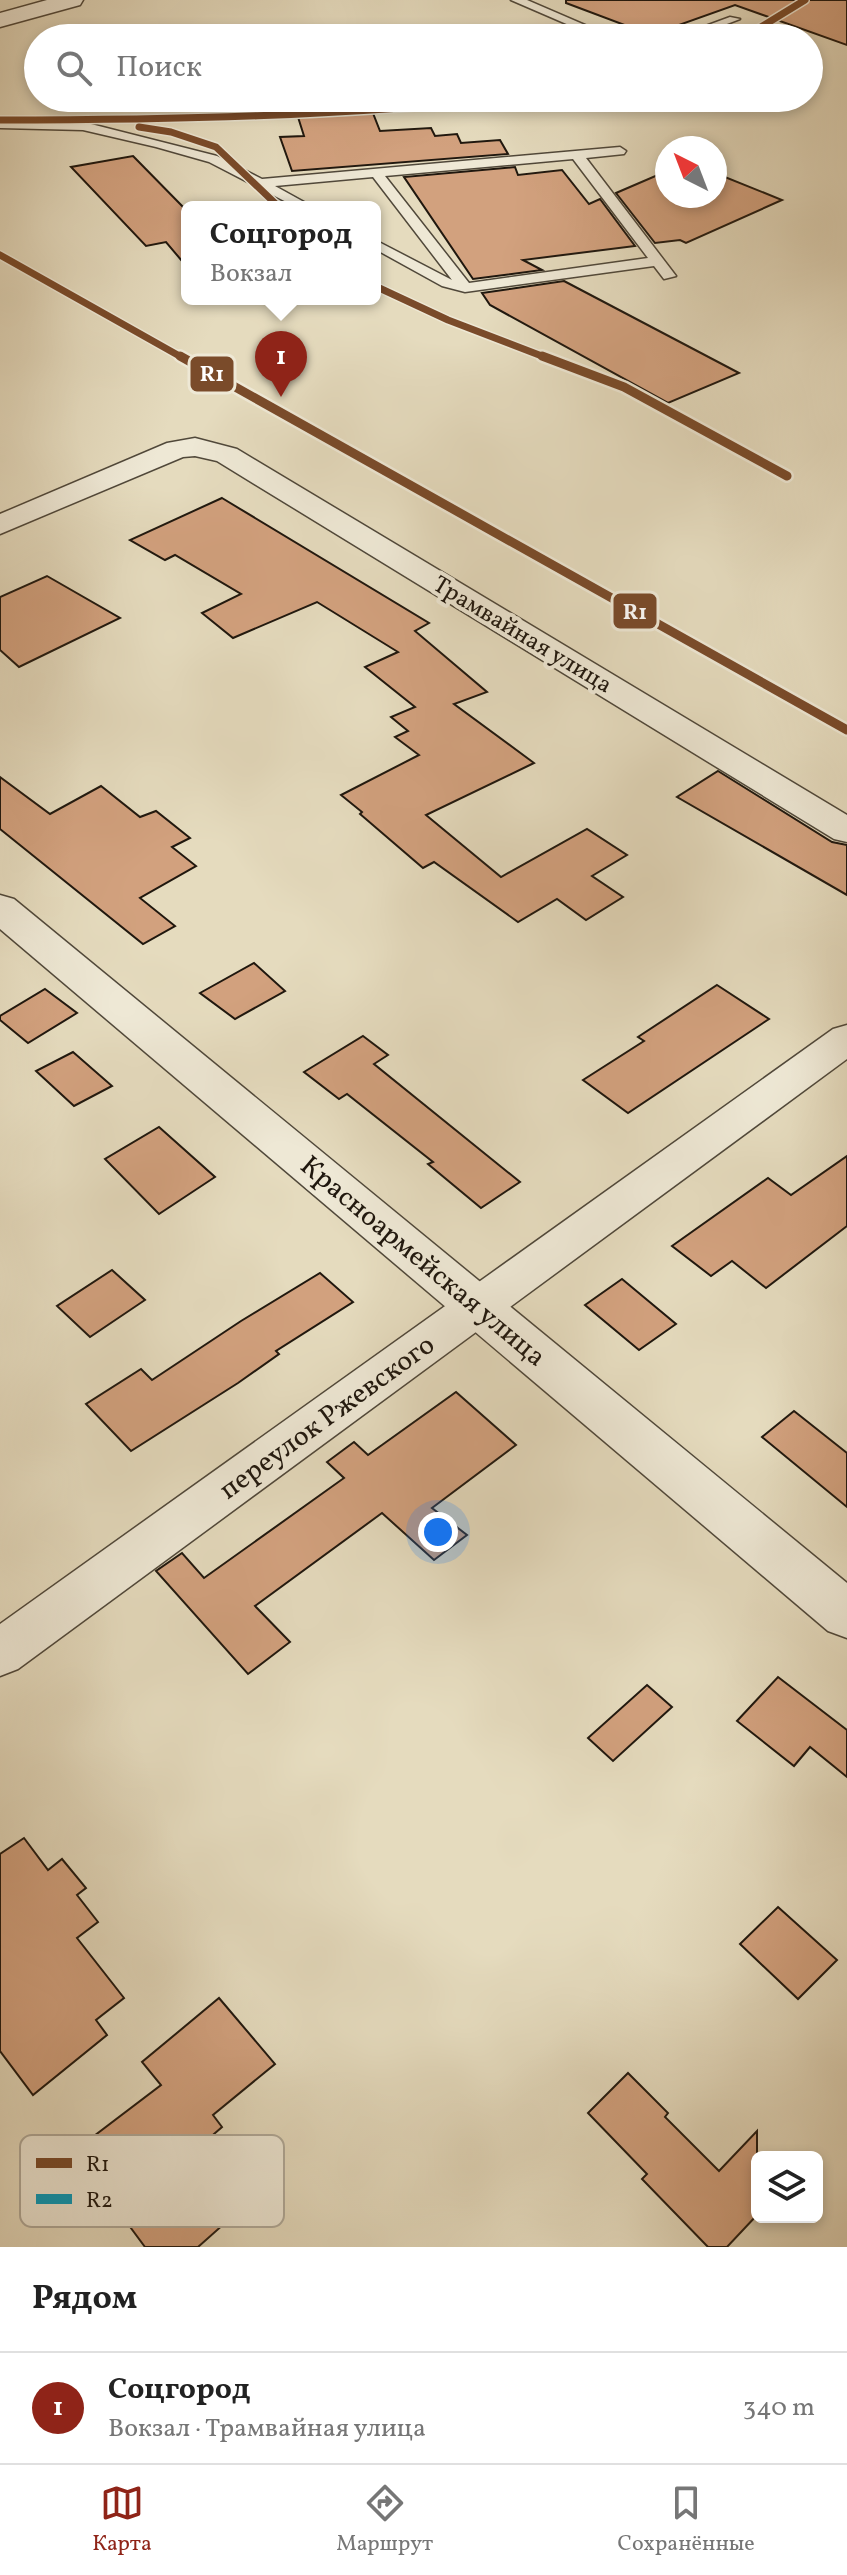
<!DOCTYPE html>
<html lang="ru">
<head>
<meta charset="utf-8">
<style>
	:root { --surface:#fff; --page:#f2f2f2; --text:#222; --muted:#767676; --line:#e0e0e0; --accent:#8f2418 }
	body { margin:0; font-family:Vollkorn,serif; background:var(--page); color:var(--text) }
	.controls { position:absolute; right:24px; bottom:24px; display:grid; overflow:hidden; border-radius:12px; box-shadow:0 4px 12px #0003 }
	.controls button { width:72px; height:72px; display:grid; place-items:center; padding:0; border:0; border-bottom:2px solid var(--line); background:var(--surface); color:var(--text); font:40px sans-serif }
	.compass { position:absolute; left:655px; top:136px; width:72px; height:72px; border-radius:50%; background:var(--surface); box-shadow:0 4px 12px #0003; rotate:318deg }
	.you { position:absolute; left:438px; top:1532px; width:28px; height:28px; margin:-20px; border:6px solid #fff; border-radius:50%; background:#1a73e8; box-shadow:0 0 0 12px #1a73e833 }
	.badge { display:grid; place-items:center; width:52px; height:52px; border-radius:50%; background:var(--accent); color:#fff; font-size:26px; font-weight:700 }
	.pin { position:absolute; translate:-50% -66px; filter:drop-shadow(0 2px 4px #0008) }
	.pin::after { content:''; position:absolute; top:42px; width:28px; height:24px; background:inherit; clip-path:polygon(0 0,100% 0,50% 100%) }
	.popup { position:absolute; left:181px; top:201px; width:200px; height:104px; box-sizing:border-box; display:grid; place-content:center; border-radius:12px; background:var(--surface); filter:drop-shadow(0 2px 6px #0005); font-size:26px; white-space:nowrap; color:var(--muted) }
	.popup b { font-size:30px; color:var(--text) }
	.popup::after { content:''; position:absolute; left:50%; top:100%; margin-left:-16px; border:16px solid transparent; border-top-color:var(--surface) }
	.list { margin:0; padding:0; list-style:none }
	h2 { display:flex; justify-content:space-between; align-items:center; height:104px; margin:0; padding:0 32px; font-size:34px }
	h2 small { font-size:26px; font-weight:400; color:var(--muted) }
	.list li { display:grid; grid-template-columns:52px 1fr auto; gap:24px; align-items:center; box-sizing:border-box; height:112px; padding:0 32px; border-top:2px solid var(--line) }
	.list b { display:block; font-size:30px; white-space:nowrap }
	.list p { margin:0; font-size:26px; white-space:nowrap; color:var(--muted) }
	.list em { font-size:26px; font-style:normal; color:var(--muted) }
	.icon { flex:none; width:44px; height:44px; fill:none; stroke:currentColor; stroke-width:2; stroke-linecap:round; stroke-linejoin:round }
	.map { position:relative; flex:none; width:847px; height:2247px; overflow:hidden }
	.search { position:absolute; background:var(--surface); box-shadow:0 4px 12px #0003; left:24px; right:24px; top:24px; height:88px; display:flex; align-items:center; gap:20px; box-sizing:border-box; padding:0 28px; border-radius:44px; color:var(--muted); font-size:30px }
	.sheet { height:216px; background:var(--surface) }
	nav { display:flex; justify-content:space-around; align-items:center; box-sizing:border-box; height:112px; border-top:2px solid var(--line); background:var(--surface); font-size:22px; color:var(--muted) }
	nav a { display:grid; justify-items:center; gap:4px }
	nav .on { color:var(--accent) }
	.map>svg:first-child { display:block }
	.building { fill:#d2a17e; stroke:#1f170e; stroke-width:2 }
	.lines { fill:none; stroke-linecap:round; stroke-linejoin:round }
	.service-casing { stroke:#50483a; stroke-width:3 }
	.minor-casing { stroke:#50483a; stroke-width:3 }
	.tertiary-casing { stroke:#50483a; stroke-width:3 }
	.service { fill:#eee8d5; fill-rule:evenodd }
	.minor { fill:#eee8d5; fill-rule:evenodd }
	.tertiary { fill:#eee8d5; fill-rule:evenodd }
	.rail-1-far1-casing { stroke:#eee8d5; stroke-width:10 }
	.rail-1-casing { stroke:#eee8d5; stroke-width:14 }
	.rail-1-far1 { stroke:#7a4b2a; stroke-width:7 }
	.rail-1 { stroke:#7a4b2a; stroke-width:9 }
	.labels { text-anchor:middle; stroke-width:8; stroke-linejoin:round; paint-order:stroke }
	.far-street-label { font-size:24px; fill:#1f170e; stroke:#eee8d5 }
	.street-label { font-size:28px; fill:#1f170e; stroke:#eee8d5 }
	.key { fill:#eee8d5; stroke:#b0a999; stroke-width:2 }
	.key-label { font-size:22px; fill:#1f170e }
	.line-badge { stroke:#eee8d5; stroke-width:3 }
	.badge-label { font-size:22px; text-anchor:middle; font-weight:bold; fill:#fff }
</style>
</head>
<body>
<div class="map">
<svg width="847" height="2247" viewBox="0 0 847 2247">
	<rect width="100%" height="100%" fill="#e5dbbe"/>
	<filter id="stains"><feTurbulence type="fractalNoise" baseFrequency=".0025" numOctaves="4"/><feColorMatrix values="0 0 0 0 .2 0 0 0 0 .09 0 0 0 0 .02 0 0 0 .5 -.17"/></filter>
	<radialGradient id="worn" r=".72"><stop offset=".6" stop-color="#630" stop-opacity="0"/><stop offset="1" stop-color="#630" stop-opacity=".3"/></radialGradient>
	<!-- building -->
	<g class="building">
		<path d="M566 0H847V45L735 5 651 35 566 3Z"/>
		<path d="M292 98H367L380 131 431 128 435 136 457 134 461 143 500 140 508 154 292 171 280 137 304 136Z"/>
		<path d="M133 156 187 211V267L166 242 146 246 71 167Z"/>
		<path d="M515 167 518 175 562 170 589 204 600 199 635 246 523 260 542 270 473 279 404 177Z"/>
		<path d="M667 171V196H715V173L782 200 686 243 680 240 655 243 616 193Z"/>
		<path d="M564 281 739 373 668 403 490 305 482 293Z"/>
		<path d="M222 498 429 623 415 631 487 692 454 704 534 763 426 815 501 877 587 829 627 855 592 876 623 897 586 920 557 899 518 922 434 862 423 868 360 814 362 812 341 795 419 755 395 737 408 731 391 717 415 707 365 667 398 652 317 602 233 638 202 613 241 594 175 555 165 560 130 540Z"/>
		<path d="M47 576 120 618 19 667 0 650V597Z"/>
		<path d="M718 771 832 842 847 845V895L677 797Z"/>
		<path d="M0 777 50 814 101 786 140 817 156 811 190 838 172 847 196 866 140 898 175 926 143 944 0 829Z"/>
		<path d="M254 963 285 991 235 1019 200 993Z"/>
		<path d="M717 985 769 1019 628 1113 583 1080 644 1041 638 1037Z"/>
		<path d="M45 989 77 1013 28 1043 0 1020V1016Z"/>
		<path d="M363 1036 388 1055 374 1064 520 1182 481 1208 428 1164 433 1162 347 1094 339 1099 304 1072Z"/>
		<path d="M73 1052 112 1086 74 1106 36 1071Z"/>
		<path d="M159 1127 215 1177 159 1214 105 1159Z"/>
		<path d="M847 1156V1226L766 1288 732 1261 711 1276 672 1246 768 1178 791 1195Z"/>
		<path d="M112 1270 145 1300 90 1337 57 1306Z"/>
		<path d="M320 1273 353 1302 276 1351 279 1354 238 1383 131 1451 86 1404 141 1369 152 1380 241 1321Z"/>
		<path d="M622 1279 676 1324 639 1350 585 1305Z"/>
		<path d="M456 1392 516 1445 432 1508 467 1535 434 1560 382 1513 255 1606 290 1642 248 1674 156 1571 182 1553 204 1578 344 1478 327 1462 354 1442 368 1455Z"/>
		<path d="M794 1411 847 1453V1507L762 1437Z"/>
		<path d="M778 1677 847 1730V1777L810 1747 794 1766 737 1721Z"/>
		<path d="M647 1685 672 1707 613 1761 588 1738Z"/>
		<path d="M24 1838 48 1870 62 1859 86 1888 77 1895 98 1922 77 1938 124 1998 96 2020 107 2035 33 2095 0 2051V1854Z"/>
		<path d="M778 1907 837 1960 798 1999 740 1944Z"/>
		<path d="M219 1998 275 2064 213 2115 222 2127 207 2140 220 2156 191 2182 224 2224 198 2247H145L102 2189 120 2174 94 2136 161 2085 142 2062Z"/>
		<path d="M628 2073 668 2113 665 2117 719 2171 757 2131V2215L727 2247H708L642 2179 647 2174 588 2113Z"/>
	</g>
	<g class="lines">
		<!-- service casing -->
		<g class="service-casing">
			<g id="service">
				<path d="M511 0H527L615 38H599Z"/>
				<path d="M730 17 740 19 690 38H673Z"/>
				<path d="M0 120 83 122 217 156 262 179 620 147 626 151 624 154 586 158 676 276 664 279 654 266 465 292 442 286 375 249V240L452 280 373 177 275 186 313 207H296L209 162 156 147 83 130 0 128ZM573 159 648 258 469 283 385 176Z"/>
			</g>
		</g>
		<!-- minor casing -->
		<g class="minor-casing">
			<g id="minor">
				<path d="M195 438 237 449 847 815V842L834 839 217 461 195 456 183 457 0 534V514L167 443Z"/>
				<path d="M847 1025V1059L18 1669 0 1676V1624L833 1029Z"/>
			</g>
		</g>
		<!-- tertiary casing -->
		<g class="tertiary-casing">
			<g id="tertiary">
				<path d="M47 0H83L80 5 0 27V13Z"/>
				<path d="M0 895 14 899 847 1583V1638L828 1631 0 929Z"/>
			</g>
		</g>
		<!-- service -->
		<use href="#service" class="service"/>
		<!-- minor -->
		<use href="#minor" class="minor"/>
		<!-- tertiary -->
		<use href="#tertiary" class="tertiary"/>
		<!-- rail-1-far1 casing -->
		<g class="rail-1-far1-casing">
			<g id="rail-1-far1">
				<path d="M743 38 805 0"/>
				<path d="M0 120C172 120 343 116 514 98"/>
				<path d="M139 127 171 132 216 147 279 207"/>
				<path d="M0 255 183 358"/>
				<path d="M375 286 448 320 547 358"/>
			</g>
		</g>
		<!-- rail-1 casing -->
		<g class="rail-1-casing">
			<g id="rail-1">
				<path d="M180 356 847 730"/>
				<path d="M542 356 624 387 787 476"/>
			</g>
		</g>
		<!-- rail-1-far1 -->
		<use href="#rail-1-far1" class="rail-1-far1"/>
		<!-- rail-1 -->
		<use href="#rail-1" class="rail-1"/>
	</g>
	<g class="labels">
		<!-- far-street labels -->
		<g class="far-street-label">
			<text transform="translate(523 634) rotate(31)" y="8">Трамвайная улица</text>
		</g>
		<!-- street labels -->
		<g class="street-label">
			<text transform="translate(424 1260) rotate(40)" y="10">Красноармейская улица</text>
			<text transform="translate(326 1416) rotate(-36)" y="10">переулок Ржевского</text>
		</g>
	</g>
	<!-- legend -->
	<rect x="20" y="2135" width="264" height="92" rx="12" class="key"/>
	<rect x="36" y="2158" width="36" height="10" fill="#7a4b2a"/>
	<rect x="36" y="2194" width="36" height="10" fill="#039abb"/>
	<g class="key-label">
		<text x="86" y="2171">R1</text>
		<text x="86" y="2207">R2</text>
	</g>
	<g class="line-badge">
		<rect x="189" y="355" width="46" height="38" rx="8" fill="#7a4b2a"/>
		<rect x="612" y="592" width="46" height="38" rx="8" fill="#7a4b2a"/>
	</g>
	<g class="badge-label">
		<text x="212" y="381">R1</text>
		<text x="635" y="619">R1</text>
	</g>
	<rect width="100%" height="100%" filter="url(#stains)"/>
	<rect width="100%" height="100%" fill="url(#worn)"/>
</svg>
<div class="controls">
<button><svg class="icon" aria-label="layers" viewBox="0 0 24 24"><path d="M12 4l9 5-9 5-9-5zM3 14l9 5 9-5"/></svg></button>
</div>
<svg class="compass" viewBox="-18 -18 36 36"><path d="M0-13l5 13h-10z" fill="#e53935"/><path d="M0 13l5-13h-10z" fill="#767676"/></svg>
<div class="you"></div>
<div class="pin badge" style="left:281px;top:397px">1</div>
<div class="popup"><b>Соцгород</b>Вокзал</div>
<div class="search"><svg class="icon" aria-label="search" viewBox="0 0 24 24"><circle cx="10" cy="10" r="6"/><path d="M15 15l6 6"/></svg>Поиск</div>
</div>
<section class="sheet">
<h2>Рядом<small></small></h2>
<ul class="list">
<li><span class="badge">1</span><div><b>Соцгород</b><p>Вокзал · Трамвайная улица</p></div><em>340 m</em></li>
</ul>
</section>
<nav>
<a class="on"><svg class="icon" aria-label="map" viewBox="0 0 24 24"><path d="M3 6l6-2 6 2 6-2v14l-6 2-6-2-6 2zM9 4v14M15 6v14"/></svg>Карта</a>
<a><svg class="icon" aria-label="directions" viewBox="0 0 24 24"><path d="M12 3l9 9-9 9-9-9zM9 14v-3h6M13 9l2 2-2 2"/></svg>Маршрут</a>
<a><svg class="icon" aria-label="saved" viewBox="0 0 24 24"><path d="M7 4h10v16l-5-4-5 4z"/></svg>Сохранённые</a>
</nav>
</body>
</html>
